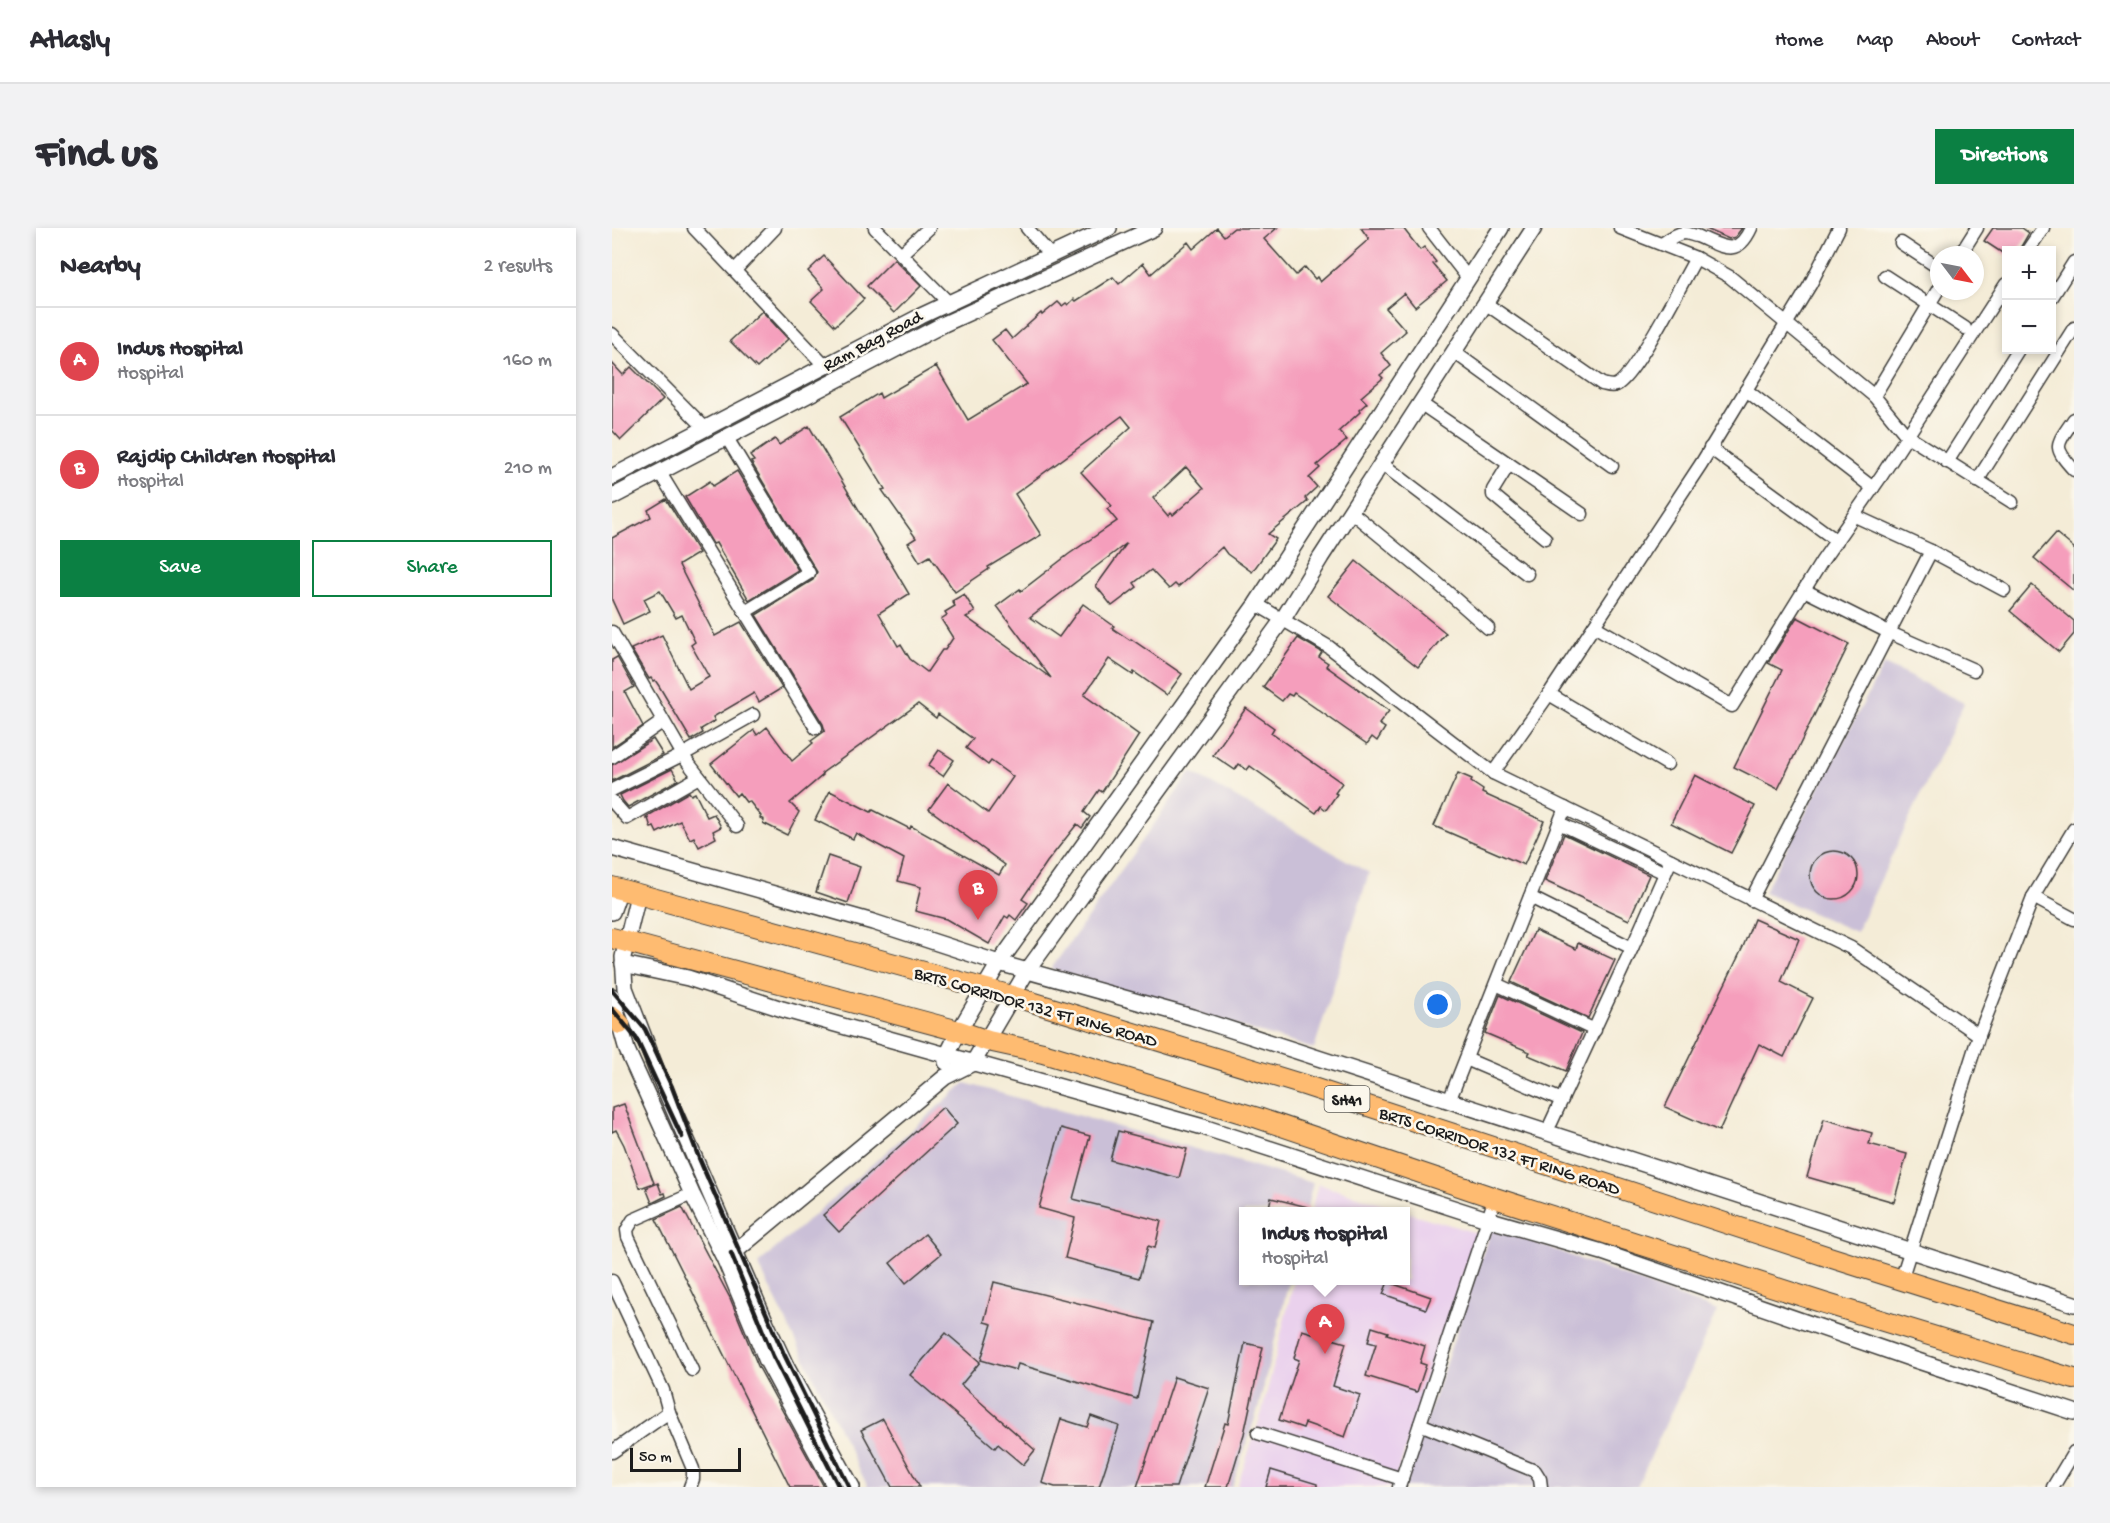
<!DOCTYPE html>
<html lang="en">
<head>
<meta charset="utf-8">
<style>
	:root { --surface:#fff; --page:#f2f2f3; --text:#2b2b33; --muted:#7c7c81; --line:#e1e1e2; --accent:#0b8043 }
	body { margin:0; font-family:"Gochi Hand",sans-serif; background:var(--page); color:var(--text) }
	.controls { position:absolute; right:18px; top:18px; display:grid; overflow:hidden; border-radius:0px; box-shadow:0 3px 9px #0003 }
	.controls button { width:54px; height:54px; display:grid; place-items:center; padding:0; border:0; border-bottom:2px solid var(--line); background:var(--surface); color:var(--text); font:30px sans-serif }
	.compass { position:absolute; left:1318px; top:18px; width:54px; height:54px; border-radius:50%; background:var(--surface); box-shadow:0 3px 9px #0003; rotate:122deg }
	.scale { position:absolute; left:18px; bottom:15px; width:111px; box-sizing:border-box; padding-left:6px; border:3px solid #1c1c1c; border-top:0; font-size:16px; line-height:21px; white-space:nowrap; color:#1c1c1c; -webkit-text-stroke:4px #fbf7ec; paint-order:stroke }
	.you { position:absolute; left:826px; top:777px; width:21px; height:21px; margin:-15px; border:4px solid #fff; border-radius:50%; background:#1a73e8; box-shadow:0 0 0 9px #1a73e833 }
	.badge { display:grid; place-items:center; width:39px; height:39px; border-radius:50%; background:var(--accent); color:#fff; font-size:20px; font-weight:700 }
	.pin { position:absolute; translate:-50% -50px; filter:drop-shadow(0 2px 3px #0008) }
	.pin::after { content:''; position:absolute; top:32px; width:21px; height:18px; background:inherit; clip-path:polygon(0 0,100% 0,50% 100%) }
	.popup { position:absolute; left:627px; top:979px; width:171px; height:78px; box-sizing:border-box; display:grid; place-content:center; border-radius:0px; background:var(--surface); filter:drop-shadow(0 2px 4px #0005); font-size:20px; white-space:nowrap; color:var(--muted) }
	.popup b { font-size:22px; color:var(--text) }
	.popup::after { content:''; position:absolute; left:50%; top:100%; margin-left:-12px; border:12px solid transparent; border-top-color:var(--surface) }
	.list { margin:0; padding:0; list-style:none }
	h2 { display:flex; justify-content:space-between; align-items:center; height:78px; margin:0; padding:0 24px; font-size:26px }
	h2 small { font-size:20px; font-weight:400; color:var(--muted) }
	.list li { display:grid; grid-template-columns:39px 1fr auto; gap:18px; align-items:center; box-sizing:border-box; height:108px; padding:0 24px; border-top:2px solid var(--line) }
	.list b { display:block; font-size:22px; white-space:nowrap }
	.list p { margin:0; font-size:20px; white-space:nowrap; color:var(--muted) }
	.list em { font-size:20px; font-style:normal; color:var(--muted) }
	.actions { display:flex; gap:12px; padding:18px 24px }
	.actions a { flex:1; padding:14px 0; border:2px solid var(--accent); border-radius:0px; text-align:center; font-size:21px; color:var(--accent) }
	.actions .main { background:var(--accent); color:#fff }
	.map { position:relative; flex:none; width:1462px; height:1259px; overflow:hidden; border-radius:0px }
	header { display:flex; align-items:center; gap:36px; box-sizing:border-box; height:84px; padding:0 30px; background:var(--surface); border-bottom:2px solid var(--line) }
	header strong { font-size:28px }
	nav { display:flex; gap:33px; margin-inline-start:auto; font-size:21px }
	.intro { display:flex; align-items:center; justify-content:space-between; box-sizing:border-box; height:144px; padding:0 36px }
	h1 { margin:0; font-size:42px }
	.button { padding:15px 27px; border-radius:0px; background:var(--accent); color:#fff; font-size:21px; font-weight:700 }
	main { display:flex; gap:36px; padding:0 36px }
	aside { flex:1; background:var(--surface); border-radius:0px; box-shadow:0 3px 9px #0003 }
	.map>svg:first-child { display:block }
	.built { fill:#ead1ed }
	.industrial { fill:#cabfd7 }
	.building { fill:#f59ebc; fill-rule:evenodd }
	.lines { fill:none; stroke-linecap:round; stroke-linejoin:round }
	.minor-casing { stroke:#3c3b38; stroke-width:15 }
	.tertiary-casing { stroke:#3c3b38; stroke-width:18 }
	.primary-casing { stroke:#3c3b38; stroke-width:22 }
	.minor { stroke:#fff; stroke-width:12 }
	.tertiary { stroke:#fff; stroke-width:15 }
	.primary { stroke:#febb71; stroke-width:20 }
	.rail { stroke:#1c1c1c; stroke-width:4.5 }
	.labels { text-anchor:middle; stroke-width:5; stroke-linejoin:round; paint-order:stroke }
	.shield { fill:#fbf7ec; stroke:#5f5e5a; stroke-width:1.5 }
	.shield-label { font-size:16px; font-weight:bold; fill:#1c1c1c }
	.street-label { font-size:18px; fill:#1c1c1c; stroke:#fbf7ec }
</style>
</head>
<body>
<header>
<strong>Atlasly</strong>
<nav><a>Home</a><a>Map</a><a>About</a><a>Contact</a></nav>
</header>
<div class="intro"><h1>Find us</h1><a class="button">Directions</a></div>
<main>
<aside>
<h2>Nearby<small>2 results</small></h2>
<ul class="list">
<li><span class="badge" style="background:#e0444e">A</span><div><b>Indus Hospital</b><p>Hospital</p></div><em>160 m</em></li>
<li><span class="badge" style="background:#e0444e">B</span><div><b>Rajdip Children Hospital</b><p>Hospital</p></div><em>210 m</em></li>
</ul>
<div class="actions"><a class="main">Save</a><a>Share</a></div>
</aside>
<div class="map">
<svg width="1462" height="1259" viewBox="0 0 1462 1259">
	<rect width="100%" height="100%" fill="#fbf7ec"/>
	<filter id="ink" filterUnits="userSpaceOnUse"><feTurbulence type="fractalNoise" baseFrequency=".0167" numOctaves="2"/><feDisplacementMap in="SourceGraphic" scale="12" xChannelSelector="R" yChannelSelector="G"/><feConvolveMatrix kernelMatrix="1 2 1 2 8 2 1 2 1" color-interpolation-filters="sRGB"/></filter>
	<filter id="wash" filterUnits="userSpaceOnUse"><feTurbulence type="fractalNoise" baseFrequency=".008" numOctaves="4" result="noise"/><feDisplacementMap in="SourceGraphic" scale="24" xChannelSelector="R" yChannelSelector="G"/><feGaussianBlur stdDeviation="1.35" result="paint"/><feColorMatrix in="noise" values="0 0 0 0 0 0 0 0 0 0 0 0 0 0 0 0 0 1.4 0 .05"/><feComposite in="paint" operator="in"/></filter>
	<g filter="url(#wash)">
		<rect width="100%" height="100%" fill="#f4ecd7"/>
		<!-- built -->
		<g class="built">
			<path d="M706 956 794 983V984L699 983Z"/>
			<path d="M794 984 865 1005 781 1259H625L650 1184 682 1053 794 1052Z"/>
		</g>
		<!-- industrial -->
		<g class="industrial">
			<path d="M1272 436 1352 475 1244 704 1152 664Z"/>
			<path d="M579 544 757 645 702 821 439 741Z"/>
			<path d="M353 855 701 955 694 983 632 984V1052L677 1053 646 1181 620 1259H256L146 1036Z"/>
			<path d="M880 998 1105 1083 1025 1259H792Z"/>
		</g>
		<g id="blocks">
			<!-- building -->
			<g class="building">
				<path d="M605 0 612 8 622 0H665L652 11 684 47 693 39 703 51 705 49 708 54 757 11 749 0H791L808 22 812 19 824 34 821 36 835 53 803 79 792 65 774 80 794 103 769 125 779 138 768 147 771 150 749 169 755 175 747 182 748 184 727 203 735 212 705 237 708 240 697 250 705 259 693 270 696 273 656 306 664 311 640 344 615 326 610 319 566 359 563 356 557 361 539 342 522 355 525 359 500 378 484 358 515 315 418 389 447 409 471 376 502 398 500 400 518 412 519 411 570 446 555 467 522 444 521 447 497 431 472 467 527 507 490 564 487 562 472 584 478 589 470 600 465 596 435 634 410 671 416 675 404 692 398 687 396 690 393 688 377 716 334 691 303 683 309 659 286 653 292 631 244 605 241 611 203 592 218 563 259 584 261 582 298 601 299 598 387 647 393 637 317 581 336 555 376 585 401 549 379 533 376 537 354 520 361 511 326 486 324 490 306 476 210 545 211 547 178 575 187 584 175 607 151 595 152 592 148 590 149 588 137 573 134 574 127 565 124 568 99 536 142 502 145 507 155 499 180 533 201 515 199 513 213 503 211 496 144 387 201 352 205 344 139 234 142 233 138 228 163 211 167 217 197 198 297 366 267 385 286 418 289 416 298 431 315 444 330 422H333L341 410 329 391 335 387 333 384 343 378 340 373 352 366 363 384 354 389 439 450 385 378 408 361 409 363 457 326 505 293 495 281 500 278 469 244 519 199 510 188 403 266 429 307 376 339 377 341 343 364 318 328 308 334 296 315 304 310 270 262 273 261 228 189 267 165 269 170 324 138 356 192 415 156 380 112 393 102 400 111 429 85 430 87 446 74 450 78 454 75 456 77 462 71 464 73 501 49 507 56 531 35 539 46 576 14 581 21ZM574 239 592 260 561 287 559 285 556 288 541 270Z"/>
				<path d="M1092 0H1130L1123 9 1117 11Z"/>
				<path d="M1381 0H1410L1417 5 1407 22H1395V28L1372 13Z"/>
				<path d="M212 28 252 71 223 98 199 73 212 61 196 43Z"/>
				<path d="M282 31 309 58 282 85 255 58Z"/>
				<path d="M150 83 176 111 145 140 118 113Z"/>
				<path d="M0 135 11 147 19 139 51 171 9 212 0 202Z"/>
				<path d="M125 243 186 342 137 372 104 315 101 316 73 269 98 253 101 258Z"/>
				<path d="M54 271 87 325 67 337 103 408 129 394 170 460 147 474 142 465 101 489 103 493 89 501 91 505 79 512 47 458 43 452 41 453 39 450 37 451 19 421 50 407 77 461 97 449 79 417 83 414 70 387 64 390 48 363 32 371 38 383 11 396 0 372V310L39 289 36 282Z"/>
				<path d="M1444 305 1462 320V363L1422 330Z"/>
				<path d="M744 333 834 405 806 439 716 368Z"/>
				<path d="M1420 357 1462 393V406L1447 424 1398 383Z"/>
				<path d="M1185 389 1237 416 1166 561 1122 539 1170 442 1156 435Z"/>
				<path d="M686 410 710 424 707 429 716 435 714 438 777 483 767 496 773 500 765 513 760 509 755 516 682 465 680 468 676 466 670 473 651 459Z"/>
				<path d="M5 429 22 459 13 464 31 498 0 519V432Z"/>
				<path d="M634 480 662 500 659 505 730 555 723 565 725 566 714 582 709 578 704 585 638 538 635 542 627 536 623 542 601 527Z"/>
				<path d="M41 511 51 527 0 553V537Z"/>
				<path d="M327 522 342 532 331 548 316 538Z"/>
				<path d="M60 541 66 552 16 579 11 573 8 567Z"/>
				<path d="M846 545 860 551 859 554 871 562 870 565 932 593 912 637 822 598Z"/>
				<path d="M1083 547 1143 578 1119 625 1059 595Z"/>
				<path d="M77 564 79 567 83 565 95 589 102 586 109 599 101 603 104 610 87 619 82 609 78 611 68 593 45 605 42 599 39 600 36 590 34 591V589Z"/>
				<path d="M952 606 1037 647 1017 692 933 653Z"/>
				<circle cx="1222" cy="647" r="24"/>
				<path d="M216 628 248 639 236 675 204 664Z"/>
				<path d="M1142 691 1187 711 1169 754 1201 770 1172 829 1147 816 1107 903 1053 879 1131 719Z"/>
				<path d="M923 702 964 721 966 715 1003 732 976 790 899 754Z"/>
				<path d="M888 767 970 805 954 843 916 827 918 824 873 805Z"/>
				<path d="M12 876 42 955 28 960 12 917 4 902 0 904V880Z"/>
				<path d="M331 879 345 896 227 1004 211 987Z"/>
				<path d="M1212 891 1260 905 1257 916 1295 926 1282 974 1195 949Z"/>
				<path d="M449 900 478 908 461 971 549 993 543 1020 536 1018 527 1050 453 1030 463 990 427 980Z"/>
				<path d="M506 903 575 921 567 950 498 932Z"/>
				<path d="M46 955 50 966 53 965 54 968 40 975 34 960Z"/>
				<path d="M659 970 696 979V984H656Z"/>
				<path d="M70 979 118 1070 146 1138 212 1259H178L44 991Z"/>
				<path d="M313 1006 329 1026 294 1055 278 1035Z"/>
				<path d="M382 1054 542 1094 525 1171 406 1136 404 1142 369 1132 380 1096 372 1094Z"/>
				<path d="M776 1054 819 1069 814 1081 771 1066Z"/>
				<path d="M760 1099 776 1104 775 1106 813 1118 808 1135 814 1137 805 1164 754 1148 764 1116 756 1114Z"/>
				<path d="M690 1102 734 1115 721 1158 748 1167 733 1209 693 1195 691 1200 667 1192 687 1132 682 1130Z"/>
				<path d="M334 1105 368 1134 349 1157 423 1222 411 1237 386 1216 383 1220 298 1147Z"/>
				<path d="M633 1115 651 1119 632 1206 616 1259H593L613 1195 616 1196Z"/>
				<path d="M562 1149 597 1160 564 1259H525Z"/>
				<path d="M479 1188 507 1198 487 1259H443L430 1255 449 1191 475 1199Z"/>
				<path d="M271 1191 308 1259H280L249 1202Z"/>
				<path d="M659 1242 705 1256V1259H654Z"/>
			</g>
		</g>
	</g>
	<g filter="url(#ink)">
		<use href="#blocks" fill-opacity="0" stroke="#3c3b38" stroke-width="1.5"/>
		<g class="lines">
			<!-- minor casing -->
			<g class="minor-casing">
				<g id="minor">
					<path d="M82 0 213 138"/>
					<path d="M263 0 337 75"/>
					<path d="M415 0 439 28"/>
					<path d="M817 0 856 50"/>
					<path d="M1008 0 1084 30 1118 49 1262 168 1295 208 1400 274"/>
					<path d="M1227 0 1198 57 1089 236 937 466 881 545 1239 720 1367 807 1289 1052"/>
					<path d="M1289 15 1327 40"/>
					<path d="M1050 16C1056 12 1063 6 1071 5 1076 5 1080 7 1085 8 1110 18 1125 31 1139 0"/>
					<path d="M1416 22 1431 0"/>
					<path d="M289 26 317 0"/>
					<path d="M1348 27 1365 0"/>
					<path d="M123 42 163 0"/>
					<path d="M1273 48 1353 100"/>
					<path d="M1440 69 1462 34"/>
					<path d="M873 75 990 156C995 157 999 159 1004 157 1023 149 1071 52 1084 30"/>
					<path d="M0 106 93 200"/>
					<path d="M842 124 1000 238"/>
					<path d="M1134 162 1261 260"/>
					<path d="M1262 168 1327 60"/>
					<path d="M808 175 970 286"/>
					<path d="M1462 191C1445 217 1439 217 1462 242"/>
					<path d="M115 210 197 345 133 384"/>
					<path d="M1098 220 1225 313"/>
					<path d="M1335 234 1406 122"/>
					<path d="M769 235 915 346"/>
					<path d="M897 236 881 262V267L933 310"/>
					<path d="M48 245 204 500"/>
					<path d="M1365 253 1462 100"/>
					<path d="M738 283 823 353 876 400"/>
					<path d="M1243 288 1319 323 1392 362"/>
					<path d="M644 376 717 419 881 545"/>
					<path d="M982 398 1120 478 1192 362"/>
					<path d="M0 404 74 532 125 598"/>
					<path d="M1362 442 1276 404 1192 362 1210 333 1270 247 1394 56"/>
					<path d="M937 466 1055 536"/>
					<path d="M0 529 50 494"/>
					<path d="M0 562 70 527 141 487"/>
					<path d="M0 573 15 590 87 549"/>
					<path d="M947 595 1053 645"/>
					<path d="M918 669 1020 720 1059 632"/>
					<path d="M1421 669 1462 691"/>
					<path d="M1139 672 1319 323"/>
					<path d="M884 756 983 802"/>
					<path d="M1367 807 1421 669 1462 601"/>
					<path d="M854 831 950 872"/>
					<path d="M837 873 953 580"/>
					<path d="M939 895 1020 720"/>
					<path d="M0 1053 51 1162 57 1184 0 1224"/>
					<path d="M80 1142 16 1009 15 1002 21 992 80 966"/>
					<path d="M57 1184 81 1241V1251L78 1259"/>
					<path d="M808 1196 923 1243 928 1251 929 1259"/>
					<path d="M646 1205 790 1251"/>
					<path d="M787 1259 883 970"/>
					<path d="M1441 1259 1462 1224"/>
				</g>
			</g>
			<!-- tertiary casing -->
			<g class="tertiary-casing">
				<g id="tertiary">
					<path d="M0 249 309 88 497 0"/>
					<path d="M0 269 332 96 542 0"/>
					<path d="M0 620 261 694 387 735 580 789 1462 1076"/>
					<path d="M26 667 11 729 13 760 45 843 155 1097 174 1138 240 1259"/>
					<path d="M0 684 8 661"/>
					<path d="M11 736 76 750 170 781 591 899 875 991 990 1024 1303 1132 1462 1184"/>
					<path d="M0 768 15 822 80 966 113 1032 155 1133 223 1259"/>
					<path d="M334 834 335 827 347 803 387 735 644 376 889 0"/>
					<path d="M113 1032 333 849 361 835 415 743 671 391 709 329 922 0"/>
				</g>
			</g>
			<!-- primary casing -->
			<g class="primary-casing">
				<g id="primary">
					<path d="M0 659 400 768 692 857 1217 1029 1462 1106"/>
					<path d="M0 710 347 803 376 813 431 825 646 890 883 970 1212 1075 1462 1151"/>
					<path d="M0 789 8 796"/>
				</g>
			</g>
			<!-- minor -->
			<use href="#minor" class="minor"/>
			<!-- tertiary -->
			<use href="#tertiary" class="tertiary"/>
			<!-- primary -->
			<use href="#primary" class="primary"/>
			<!-- rail -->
			<g class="rail">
				<path d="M0 762 33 801 60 859 87 930 171 1124 237 1259"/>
				<path d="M0 781 24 810 70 909"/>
				<path d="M119 1025 161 1128 227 1259"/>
			</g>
		</g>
	</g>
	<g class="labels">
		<!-- shield labels -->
		<rect class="shield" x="712.5" y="858" width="45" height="26" rx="4.5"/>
		<g class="shield-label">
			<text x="735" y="877">SH41</text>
		</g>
		<!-- street labels -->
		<g class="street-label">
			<text transform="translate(260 112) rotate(-28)" y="6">Ram Bag Road</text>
			<text transform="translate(424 778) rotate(16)" y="6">BRTS CORRIDOR 132 FT RING ROAD</text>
			<text transform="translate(888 922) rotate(18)" y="6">BRTS CORRIDOR 132 FT RING ROAD</text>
		</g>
	</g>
</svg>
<div class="controls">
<button>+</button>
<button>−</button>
</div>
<svg class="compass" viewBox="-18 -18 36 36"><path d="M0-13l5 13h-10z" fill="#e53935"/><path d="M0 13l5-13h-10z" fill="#7c7c81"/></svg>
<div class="scale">50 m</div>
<div class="you"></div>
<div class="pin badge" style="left:713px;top:1126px;background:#e0444e">A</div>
<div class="popup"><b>Indus Hospital</b>Hospital</div>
<div class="pin badge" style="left:366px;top:692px;background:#e0444e">B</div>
</div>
</main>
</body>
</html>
